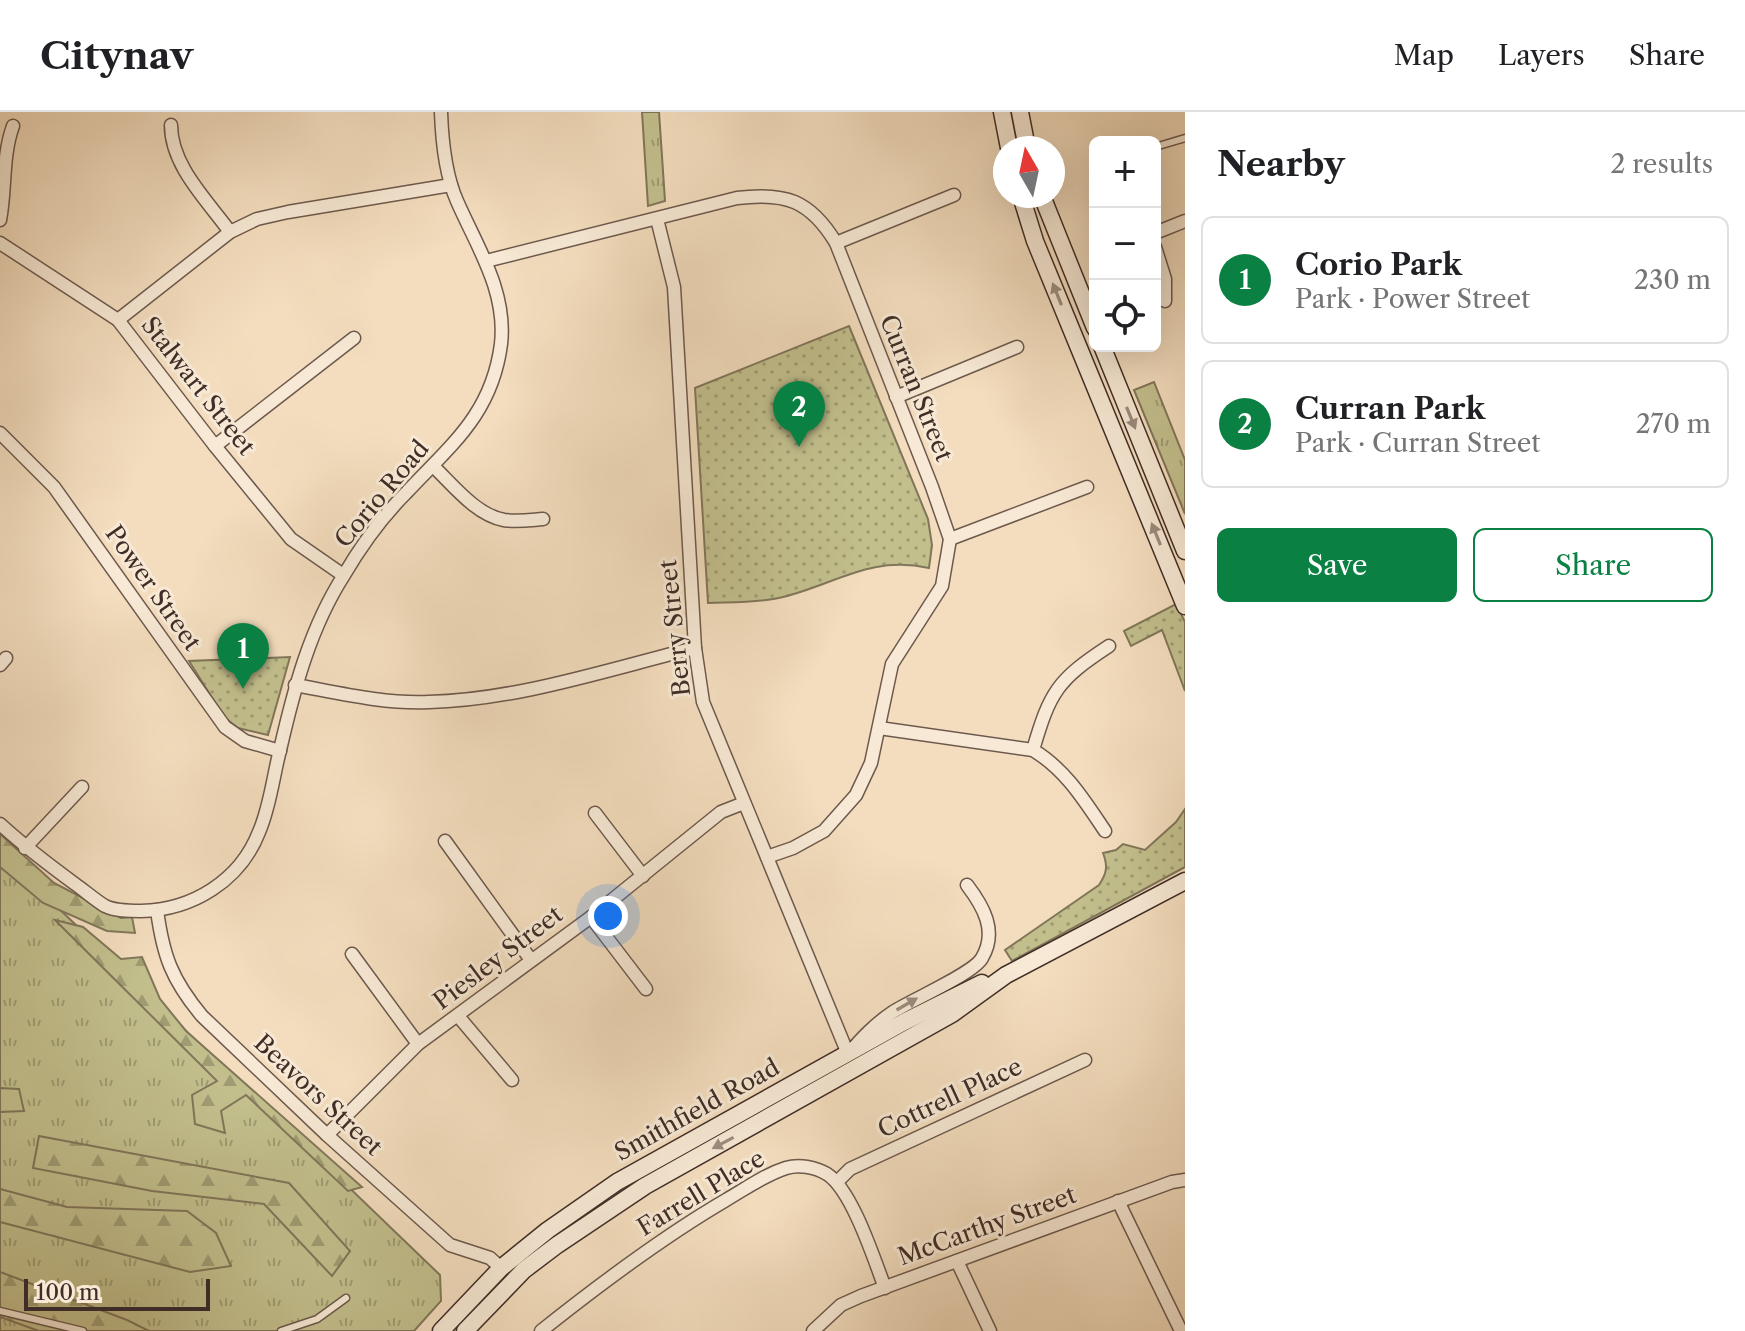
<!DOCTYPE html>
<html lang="en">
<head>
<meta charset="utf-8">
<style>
	:root { --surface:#fff; --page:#f6f6f6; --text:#202124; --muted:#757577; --line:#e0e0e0; --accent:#0b8043 }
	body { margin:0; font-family:"Libre Caslon Text",serif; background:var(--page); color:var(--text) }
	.controls { position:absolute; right:24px; top:24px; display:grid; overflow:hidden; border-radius:12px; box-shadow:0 8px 32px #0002 }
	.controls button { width:72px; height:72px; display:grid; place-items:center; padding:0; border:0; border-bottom:2px solid var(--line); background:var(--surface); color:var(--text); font:40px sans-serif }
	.compass { position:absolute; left:993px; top:24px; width:72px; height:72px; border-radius:50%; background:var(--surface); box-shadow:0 8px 32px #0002; rotate:351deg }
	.scale { position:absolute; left:24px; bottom:20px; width:186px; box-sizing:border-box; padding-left:8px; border:4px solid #402d27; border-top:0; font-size:22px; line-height:28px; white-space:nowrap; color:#402d27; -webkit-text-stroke:6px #f7e9d5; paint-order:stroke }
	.you { position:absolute; left:608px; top:804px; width:28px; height:28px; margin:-20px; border:6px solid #fff; border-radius:50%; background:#1a73e8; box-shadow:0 0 0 12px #1a73e833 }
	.badge { display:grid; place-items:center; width:52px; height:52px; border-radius:50%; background:var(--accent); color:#fff; font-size:26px; font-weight:700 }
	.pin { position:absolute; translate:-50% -66px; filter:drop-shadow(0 2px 4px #0008) }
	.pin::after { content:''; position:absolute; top:42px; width:28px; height:24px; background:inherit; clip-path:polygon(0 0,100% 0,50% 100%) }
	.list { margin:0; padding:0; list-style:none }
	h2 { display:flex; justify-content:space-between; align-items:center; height:104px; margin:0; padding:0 32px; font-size:34px }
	h2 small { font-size:26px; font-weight:400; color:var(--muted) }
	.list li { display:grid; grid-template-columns:52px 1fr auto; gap:24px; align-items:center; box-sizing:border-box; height:128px; margin:0 16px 16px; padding:0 16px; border:2px solid var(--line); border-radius:12px }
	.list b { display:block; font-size:30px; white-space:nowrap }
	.list p { margin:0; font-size:26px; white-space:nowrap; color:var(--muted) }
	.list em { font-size:26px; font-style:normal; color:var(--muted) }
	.actions { display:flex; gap:16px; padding:24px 32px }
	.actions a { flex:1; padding:18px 0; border:2px solid var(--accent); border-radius:12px; text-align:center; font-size:28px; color:var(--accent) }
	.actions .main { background:var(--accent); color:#fff }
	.icon { flex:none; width:44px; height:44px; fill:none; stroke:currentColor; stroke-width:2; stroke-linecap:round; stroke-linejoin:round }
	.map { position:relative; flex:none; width:1185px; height:1219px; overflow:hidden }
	header { display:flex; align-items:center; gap:48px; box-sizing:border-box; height:112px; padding:0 40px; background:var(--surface); border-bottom:2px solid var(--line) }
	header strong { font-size:38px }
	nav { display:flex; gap:44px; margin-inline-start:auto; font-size:28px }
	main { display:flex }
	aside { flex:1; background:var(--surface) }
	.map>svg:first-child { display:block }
	.grass { fill:url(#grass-tufts); stroke:#81765a; stroke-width:2 }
	.forest { fill:url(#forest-firs); stroke:#81765a; stroke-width:2 }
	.park { fill:url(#park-dots); stroke:#81765a; stroke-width:2 }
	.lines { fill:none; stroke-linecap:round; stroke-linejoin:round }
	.service-casing { stroke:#6d594d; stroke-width:9 }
	.minor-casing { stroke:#6d594d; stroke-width:15 }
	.secondary-casing { stroke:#402d27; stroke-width:19 }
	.service { stroke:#f7e9d5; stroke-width:6 }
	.minor { stroke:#f7e9d5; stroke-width:12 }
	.secondary { stroke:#f7e9d5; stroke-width:16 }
	.oneway { fill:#9c8b7e }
	.labels { text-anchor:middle; stroke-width:6; stroke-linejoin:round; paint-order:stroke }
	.street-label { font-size:24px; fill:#402d27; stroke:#f7e9d5 }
</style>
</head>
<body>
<header>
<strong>Citynav</strong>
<nav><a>Map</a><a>Layers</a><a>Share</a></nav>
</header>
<main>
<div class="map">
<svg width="1185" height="1219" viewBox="0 0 1185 1219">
	<defs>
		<pattern id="grass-tufts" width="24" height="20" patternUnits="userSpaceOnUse" patternTransform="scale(2)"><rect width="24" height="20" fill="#c2bf8d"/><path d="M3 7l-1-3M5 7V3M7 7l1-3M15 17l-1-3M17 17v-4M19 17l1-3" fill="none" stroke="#9f9c73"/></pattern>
		<pattern id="forest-firs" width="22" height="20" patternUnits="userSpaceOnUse" patternTransform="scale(2)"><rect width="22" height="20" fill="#c2bf8d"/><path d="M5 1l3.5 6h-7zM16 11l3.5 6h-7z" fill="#9f9c73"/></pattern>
		<pattern id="park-dots" width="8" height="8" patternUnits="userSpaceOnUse" patternTransform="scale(2)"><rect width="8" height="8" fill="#c2bf8d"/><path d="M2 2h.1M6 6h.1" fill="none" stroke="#9f9c73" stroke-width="1.8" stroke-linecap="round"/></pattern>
	</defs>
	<rect width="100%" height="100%" fill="#f3ddbe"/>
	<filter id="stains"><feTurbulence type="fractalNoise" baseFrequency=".0025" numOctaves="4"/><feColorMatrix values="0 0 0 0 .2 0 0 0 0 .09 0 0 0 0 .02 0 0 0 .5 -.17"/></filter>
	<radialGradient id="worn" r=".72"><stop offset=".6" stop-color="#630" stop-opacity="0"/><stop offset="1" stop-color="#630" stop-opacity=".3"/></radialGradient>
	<!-- grass -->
	<g class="grass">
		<path d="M642 0H659L665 89 648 94Z"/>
		<path d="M1154 270 1185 348V402L1134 278Z"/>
		<path d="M0 740 440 1163 441 1189 414 1219H0Z"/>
	</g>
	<!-- forest -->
	<g class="forest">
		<path d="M0 722 54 771 121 806 132 805 135 821 107 819 43 791 0 755Z"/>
		<path d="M55 808 83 815 121 847 142 845 160 887 186 919 362 1075 348 1079 246 983 221 999 225 1021 195 1012 192 983 217 969Z"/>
		<path d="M0 976 19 977 24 999 0 1000Z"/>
		<path d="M39 1024 289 1071 350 1139 332 1164 264 1092 152 1079 33 1056Z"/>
		<path d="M0 1077 67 1095 187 1099 216 1121 231 1154 190 1160 0 1110Z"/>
		<path d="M0 1160 127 1208 149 1219H39L0 1205Z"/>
	</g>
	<!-- park -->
	<g class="park">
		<path d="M849 214 928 407 932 433 929 456C870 443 836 472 783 485 759 491 732 490 708 491L695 276Z"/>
		<path d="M1176 492 1185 510V579L1162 518 1131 534 1124 519Z"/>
		<path d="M290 545 268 623 238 616 224 605 189 549Z"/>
		<path d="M1185 697V755L1012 849 1005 838 1099 773C1107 761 1108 754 1103 741L1116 738 1123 732 1145 738 1176 710Z"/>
	</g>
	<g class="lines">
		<!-- service casing -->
		<g class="service-casing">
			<g id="service">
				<path d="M1155 35 1185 26"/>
				<path d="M0 1199 83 1219"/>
				<path d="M281 1219 317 1207 346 1186"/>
			</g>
		</g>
		<!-- minor casing -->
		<g class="minor-casing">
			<g id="minor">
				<path d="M171 13C171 54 207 88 230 120"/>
				<path d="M657 107 674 175 695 536 703 590 848 942C862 926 875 912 893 900 911 888 973 862 982 846 998 819 983 794 967 773"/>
				<path d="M0 108C6 77 2 44 13 14"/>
				<path d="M1155 121 1185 109"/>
				<path d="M0 131 118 208 215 334 291 427 343 463"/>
				<path d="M836 131 954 83"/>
				<path d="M1155 135 1165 167V189"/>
				<path d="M486 149 737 86C785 80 810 88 836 131L932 375 950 427 942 474 892 552 871 651 856 683 824 719 793 736 767 745"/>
				<path d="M118 208 230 120 257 107 288 100 451 73"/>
				<path d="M896 285 1017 235"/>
				<path d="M0 321 54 375 225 615 245 629 280 639"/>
				<path d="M215 334 354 226"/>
				<path d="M433 354C453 373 476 403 504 408 517 410 530 408 543 407"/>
				<path d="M950 427 1087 375"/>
				<path d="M0 553 6 546"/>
				<path d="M295 573C339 581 384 592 429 590 517 588 609 557 695 536"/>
				<path d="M879 616 1033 638C1066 658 1084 688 1105 719"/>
				<path d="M1033 638C1050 580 1057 568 1109 534"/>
				<path d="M595 701 643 764"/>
				<path d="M0 712C24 734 49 753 75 772 85 779 95 788 105 794 115 799 129 799 141 799 192 798 240 769 259 720 270 695 273 665 280 638 294 577 310 516 344 463 361 434 382 405 406 381 451 333 492 302 501 232 507 179 477 135 457 89 445 62 442 29 441 0"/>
				<path d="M445 729 531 848"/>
				<path d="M25 736 82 675"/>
				<path d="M157 798C163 844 172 868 202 904L327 1023 450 1133 490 1146 501 1156"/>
				<path d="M591 805 646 877"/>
				<path d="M352 842 418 932"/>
				<path d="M458 904 512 968"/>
				<path d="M327 1023 418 932 591 805 721 700 744 691"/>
				<path d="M837 1070 850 1057 1085 948"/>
				<path d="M1118 1089 1181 1219"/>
				<path d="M957 1149 990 1219"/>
				<path d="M541 1219C600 1172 661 1126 726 1088 745 1077 764 1063 786 1056 799 1052 815 1055 827 1062 852 1078 874 1147 885 1176"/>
				<path d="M813 1219 841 1193 861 1184 1172 1070 1185 1068"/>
			</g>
		</g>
		<!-- secondary casing -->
		<g class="secondary-casing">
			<g id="secondary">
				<path d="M1002 0 1009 36"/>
				<path d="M1020 0 1027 36"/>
				<path d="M1021 84 1035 129 1185 494"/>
				<path d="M1042 84 1095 216"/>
				<path d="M1102 234 1185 439"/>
				<path d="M441 1219 501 1156 548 1118 617 1070 904 910 982 871"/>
				<path d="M465 1219 524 1158 557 1133 645 1074 952 902 1006 863 1185 769"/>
			</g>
		</g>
		<!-- service -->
		<use href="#service" class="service"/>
		<!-- minor -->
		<use href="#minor" class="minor"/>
		<!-- secondary -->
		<use href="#secondary" class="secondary"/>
	</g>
	<!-- one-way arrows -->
	<defs><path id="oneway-solid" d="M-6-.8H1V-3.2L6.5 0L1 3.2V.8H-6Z" transform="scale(2)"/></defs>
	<g class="oneway">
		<use href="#oneway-solid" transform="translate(1057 182) rotate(-112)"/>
		<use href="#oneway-solid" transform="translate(1131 306) rotate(68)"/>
		<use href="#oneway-solid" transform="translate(1156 422) rotate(-112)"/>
		<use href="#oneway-solid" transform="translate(907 892) rotate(-30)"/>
		<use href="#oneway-solid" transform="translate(723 1031) rotate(152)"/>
	</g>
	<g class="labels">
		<!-- street labels -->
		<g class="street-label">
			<text transform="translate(198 274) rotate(52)" y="8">Stalwart Street</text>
			<text transform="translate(916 276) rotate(68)" y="8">Curran Street</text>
			<text transform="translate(382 382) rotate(-50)" y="8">Corio Road</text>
			<text transform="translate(153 476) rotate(55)" y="8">Power Street</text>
			<text transform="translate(675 516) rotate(-96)" y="8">Berry Street</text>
			<text transform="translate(498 846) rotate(-37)" y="8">Piesley Street</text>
			<text transform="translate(318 983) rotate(43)" y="8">Beavors Street</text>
			<text transform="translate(950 986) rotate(-25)" y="8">Cottrell Place</text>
			<text transform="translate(697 998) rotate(-29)" y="8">Smithfield Road</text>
			<text transform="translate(701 1081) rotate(-31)" y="8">Farrell Place</text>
			<text transform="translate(987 1114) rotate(-20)" y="8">McCarthy Street</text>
		</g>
	</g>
	<rect width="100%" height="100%" filter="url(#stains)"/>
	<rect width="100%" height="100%" fill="url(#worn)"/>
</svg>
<div class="controls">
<button>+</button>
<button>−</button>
<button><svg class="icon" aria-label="locate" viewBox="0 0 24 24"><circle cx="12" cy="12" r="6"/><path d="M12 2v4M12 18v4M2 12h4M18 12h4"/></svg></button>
</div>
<svg class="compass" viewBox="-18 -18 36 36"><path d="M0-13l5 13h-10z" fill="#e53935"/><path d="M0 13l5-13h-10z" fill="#757577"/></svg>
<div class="scale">100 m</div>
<div class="you"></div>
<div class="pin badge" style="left:243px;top:577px">1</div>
<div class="pin badge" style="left:799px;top:335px">2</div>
</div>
<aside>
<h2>Nearby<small>2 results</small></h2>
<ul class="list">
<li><span class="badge">1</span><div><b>Corio Park</b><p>Park · Power Street</p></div><em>230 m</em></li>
<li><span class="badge">2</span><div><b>Curran Park</b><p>Park · Curran Street</p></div><em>270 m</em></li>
</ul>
<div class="actions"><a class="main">Save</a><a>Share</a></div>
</aside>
</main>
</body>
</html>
